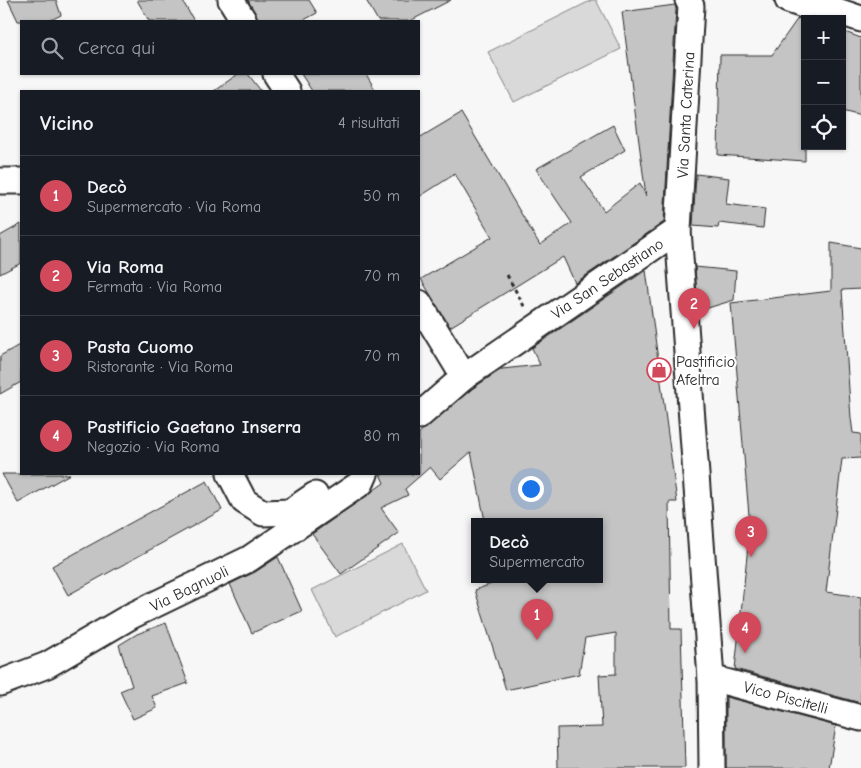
<!DOCTYPE html>
<html lang="it">
<head>
<meta charset="utf-8">
<style>
	:root { --surface:#171b24; --page:#20242c; --text:#f1f3f6; --muted:#9ea1a6; --line:#363941; --accent:#d1495b }
	body { margin:0; font-family:"Comic Neue",sans-serif; background:var(--page); color:var(--text) }
	.controls { position:absolute; right:15px; top:15px; display:grid; overflow:hidden; border-radius:0px; box-shadow:0 1px 4px #0004 }
	.controls button { width:45px; height:45px; display:grid; place-items:center; padding:0; border:0; border-bottom:1px solid var(--line); background:var(--surface); color:var(--text); font:25px sans-serif }
	.you { position:absolute; left:530px; top:488px; width:18px; height:18px; margin:-12px; border:4px solid #fff; border-radius:50%; background:#1a73e8; box-shadow:0 0 0 8px #1a73e833 }
	.badge { display:grid; place-items:center; width:32px; height:32px; border-radius:50%; background:var(--accent); color:#fff; font-size:16px; font-weight:700 }
	.pin { position:absolute; translate:-50% -41px; filter:drop-shadow(0 1px 2px #0008) }
	.pin::after { content:''; position:absolute; top:26px; width:18px; height:15px; background:inherit; clip-path:polygon(0 0,100% 0,50% 100%) }
	.popup { position:absolute; left:471px; top:518px; width:132px; height:65px; box-sizing:border-box; display:grid; place-content:center; border-radius:0px; background:var(--surface); filter:drop-shadow(0 1px 4px #0005); font-size:16px; white-space:nowrap; color:var(--muted) }
	.popup b { font-size:19px; color:var(--text) }
	.popup::after { content:''; position:absolute; left:50%; top:100%; margin-left:-10px; border:10px solid transparent; border-top-color:var(--surface) }
	.list { margin:0; padding:0; list-style:none }
	h2 { display:flex; justify-content:space-between; align-items:center; height:65px; margin:0; padding:0 20px; font-size:21px }
	h2 small { font-size:16px; font-weight:400; color:var(--muted) }
	.list li { display:grid; grid-template-columns:32px 1fr auto; gap:15px; align-items:center; box-sizing:border-box; height:80px; padding:0 20px; border-top:1px solid var(--line) }
	.list b { display:block; font-size:19px; white-space:nowrap }
	.list p { margin:0; font-size:16px; white-space:nowrap; color:var(--muted) }
	.list em { font-size:16px; font-style:normal; color:var(--muted) }
	.icon { flex:none; width:28px; height:28px; fill:none; stroke:currentColor; stroke-width:2; stroke-linecap:round; stroke-linejoin:round }
	.map { position:relative; flex:none; width:861px; height:768px; overflow:hidden }
	.search { position:absolute; background:var(--surface); box-shadow:0 1px 4px #0004; left:20px; top:20px; width:400px; height:55px; display:flex; align-items:center; gap:12px; box-sizing:border-box; padding:0 18px; border-radius:0px; color:var(--muted); font-size:19px }
	.panel { position:absolute; background:var(--surface); box-shadow:0 1px 4px #0004; left:20px; top:90px; width:400px; height:385px; border-radius:0px }
	.map>svg:first-child { display:block }
	.green { fill:#d9d9d9; stroke:#828282 }
	.building { fill:#c4c4c4; stroke:#2b2b2b }
	.lines { fill:none; stroke-linecap:round; stroke-linejoin:round }
	.minor-casing { stroke:#2b2b2b; stroke-width:29 }
	.path { stroke:#2b2b2b; stroke-width:3; stroke-dasharray:4 4; stroke-linecap:butt }
	.minor { stroke:#fff; stroke-width:25 }
	.labels { text-anchor:middle; stroke-width:4.5; stroke-linejoin:round; paint-order:stroke }
	.street-label { font-size:16px; fill:#2b2b2b; stroke:#fff }
	.poi-label { font-size:16px; fill:#2b2b2b; stroke:#fff; text-anchor:start }
</style>
</head>
<body>
<div class="map">
<svg width="861" height="768" viewBox="0 0 861 768">
	<rect width="100%" height="100%" fill="#f7f7f7"/>
	<filter id="ink" filterUnits="userSpaceOnUse"><feTurbulence type="fractalNoise" baseFrequency=".02" numOctaves="2"/><feDisplacementMap in="SourceGraphic" scale="10" xChannelSelector="R" yChannelSelector="G"/><feConvolveMatrix kernelMatrix="1 2 1 2 8 2 1 2 1" color-interpolation-filters="sRGB"/></filter>
	<g filter="url(#ink)">
		<!-- green -->
		<g class="green">
			<path d="M592 0H596L621 49 514 102 488 52Z"/>
			<path d="M403 544 426 590 335 637 312 590Z"/>
		</g>
		<!-- building -->
		<g class="building">
			<path d="M8 0H56L61 15 49 21H18Z"/>
			<path d="M137 0H182L194 21H149Z"/>
			<path d="M248 0H309L317 13 302 21H258Z"/>
			<path d="M366 0H451L410 21H378Z"/>
			<path d="M675 5 676 9 664 222 575 283 563 257 450 327 421 279 492 237 455 174 419 197V138L461 113 540 245 572 223 536 169 613 125 625 150 581 177 604 211 640 183 646 196 622 12Z"/>
			<path d="M798 18 805 19V161L718 155 720 55H772Z"/>
			<path d="M842 31 861 38V116L842 111Z"/>
			<path d="M238 74H248L261 91H214Z"/>
			<path d="M301 74H366L376 91H312Z"/>
			<path d="M696 174 729 178 726 204 765 209 763 228 719 223 718 228 693 226Z"/>
			<path d="M21 224V263L0 274V236Z"/>
			<path d="M831 243 861 248V289L842 290 851 418 853 433 861 434V458L842 459 826 592 861 597V703L735 669 750 527 731 303 831 291Z"/>
			<path d="M695 267 736 271 734 300 698 311Z"/>
			<path d="M646 270 677 502H669L671 629H681L685 768H558L557 728 602 727 599 675 616 674V633L585 638 579 674 506 690 475 590 505 579H600V521H485L471 452 440 479 430 467 405 489 408 495 381 508 399 533 341 574 312 534 384 483 380 474H419V433L473 388 502 369 540 365 532 348Z"/>
			<path d="M21 344V382L0 394V356Z"/>
			<path d="M2 474H70L18 503Z"/>
			<path d="M207 481 222 510 68 595 52 566Z"/>
			<path d="M278 557 302 611 252 633 230 584 255 572Z"/>
			<path d="M166 623 188 683 152 696 157 708 133 719 120 691 132 686 119 645 137 634Z"/>
			<path d="M726 697 836 726 829 768H726Z"/>
		</g>
		<g class="lines">
			<!-- minor casing -->
			<g class="minor-casing">
				<g id="minor">
					<path d="M231 0 244 21"/>
					<path d="M688 0 691 6 678 230 711 678 712 768"/>
					<path d="M788 0 803 5 816 4 861 19"/>
					<path d="M276 74 287 91"/>
					<path d="M0 181H21"/>
					<path d="M419 303 464 377"/>
					<path d="M419 416 464 377 678 230"/>
					<path d="M230 474 244 501 263 513 290 512 315 495"/>
					<path d="M711 678 861 718"/>
					<path d="M0 683 47 665 131 616 249 559 361 483 365 474"/>
				</g>
			</g>
			<!-- path -->
			<path class="path" d="M507 275 525 308"/>
			<!-- minor -->
			<use href="#minor" class="minor"/>
		</g>
	</g>
	<!-- icons -->
	<defs>
		<g id="shop-ring" transform="scale(1.25)"><circle r="9.5" fill="#fff" stroke="#d1495b" stroke-width="1.5"/><path d="M-5-2.5h2.3a2.7 3.5 0 0 1 5.4 0H5L5.5 6h-11ZM-1.5-2.5h3a1.5 2.3 0 0 0-3 0Z" fill="#d1495b"/></g>
	</defs>
	<g fill-rule="evenodd">
		<use href="#shop-ring" x="659" y="370"/>
	</g>
	<g class="labels">
		<!-- street labels -->
		<g class="street-label">
			<text transform="translate(685 115) rotate(-87)" y="6">Via Santa Caterina</text>
			<text transform="translate(607 278) rotate(-34)" y="6">Via San Sebastiano</text>
			<text transform="translate(189 588) rotate(-26)" y="6">Via Bagnuoli</text>
			<text transform="translate(786 697) rotate(15)" y="6">Vico Piscitelli</text>
		</g>
		<!-- poi labels -->
		<g class="poi-label">
			<text x="676" y="367">Pastificio<tspan x="676" dy="18">Afeltra</tspan></text>
		</g>
	</g>
</svg>
<div class="controls">
<button>+</button>
<button>−</button>
<button><svg class="icon" aria-label="locate" viewBox="0 0 24 24"><circle cx="12" cy="12" r="6"/><path d="M12 2v4M12 18v4M2 12h4M18 12h4"/></svg></button>
</div>
<div class="you"></div>
<div class="pin badge" style="left:537px;top:640px">1</div>
<div class="popup"><b>Decò</b>Supermercato</div>
<div class="pin badge" style="left:694px;top:329px">2</div>
<div class="pin badge" style="left:751px;top:557px">3</div>
<div class="pin badge" style="left:745px;top:653px">4</div>
<div class="search"><svg class="icon" aria-label="search" viewBox="0 0 24 24"><circle cx="10" cy="10" r="6"/><path d="M15 15l6 6"/></svg>Cerca qui</div>
<section class="panel">
<h2>Vicino<small>4 risultati</small></h2>
<ul class="list">
<li><span class="badge">1</span><div><b>Decò</b><p>Supermercato · Via Roma</p></div><em>50 m</em></li>
<li><span class="badge">2</span><div><b>Via Roma</b><p>Fermata · Via Roma</p></div><em>70 m</em></li>
<li><span class="badge">3</span><div><b>Pasta Cuomo</b><p>Ristorante · Via Roma</p></div><em>70 m</em></li>
<li><span class="badge">4</span><div><b>Pastificio Gaetano Inserra</b><p>Negozio · Via Roma</p></div><em>80 m</em></li>
</ul>
</section>
</div>
</body>
</html>
